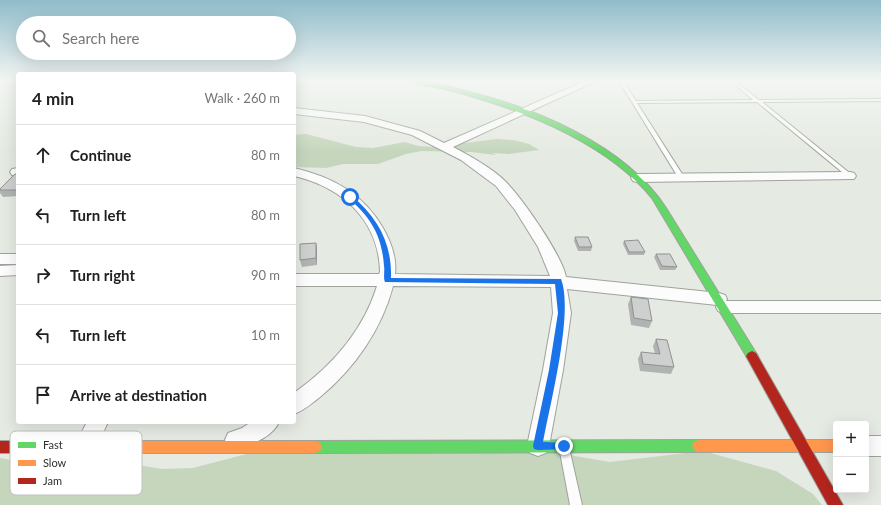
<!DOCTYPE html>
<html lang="en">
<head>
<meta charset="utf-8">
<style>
	:root { --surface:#fff; --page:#f2f2f2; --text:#222; --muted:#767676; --line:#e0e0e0 }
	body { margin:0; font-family:Lato,sans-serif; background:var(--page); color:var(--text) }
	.controls { position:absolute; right:12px; bottom:12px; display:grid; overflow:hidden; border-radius:4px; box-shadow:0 4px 16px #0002 }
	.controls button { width:36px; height:36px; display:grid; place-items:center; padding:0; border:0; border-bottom:1px solid var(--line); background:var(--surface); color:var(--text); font:20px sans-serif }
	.stop { position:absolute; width:12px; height:12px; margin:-9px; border:3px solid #1a73e8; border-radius:50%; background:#fff }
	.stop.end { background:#1a73e8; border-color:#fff; box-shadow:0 1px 4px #0008 }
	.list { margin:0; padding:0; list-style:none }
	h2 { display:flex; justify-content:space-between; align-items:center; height:52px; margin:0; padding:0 16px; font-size:17px }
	h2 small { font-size:13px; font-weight:400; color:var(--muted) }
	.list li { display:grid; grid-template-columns:26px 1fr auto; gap:12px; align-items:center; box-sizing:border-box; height:60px; padding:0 16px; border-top:1px solid var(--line) }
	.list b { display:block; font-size:15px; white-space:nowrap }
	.list em { font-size:13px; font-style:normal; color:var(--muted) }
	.icon { flex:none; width:22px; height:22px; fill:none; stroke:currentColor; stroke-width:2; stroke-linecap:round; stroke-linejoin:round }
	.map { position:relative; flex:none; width:881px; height:505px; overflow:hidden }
	.search { position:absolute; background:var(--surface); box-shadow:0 4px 16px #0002; left:16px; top:16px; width:280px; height:44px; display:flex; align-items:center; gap:10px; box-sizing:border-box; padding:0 14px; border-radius:22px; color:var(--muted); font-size:15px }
	.panel { position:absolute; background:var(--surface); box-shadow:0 4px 16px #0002; left:16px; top:72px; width:280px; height:352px; border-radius:4px }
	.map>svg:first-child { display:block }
	.green { fill:#c6d6bd }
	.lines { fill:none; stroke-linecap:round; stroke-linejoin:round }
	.lane-casing { stroke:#9fa39d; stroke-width:2 }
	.street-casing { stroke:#9fa39d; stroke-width:2 }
	.fast-casing { stroke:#9fa39d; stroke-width:2 }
	.slow-casing { stroke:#9fa39d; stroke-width:2 }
	.jam-casing { stroke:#9fa39d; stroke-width:2 }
	.lane { fill:#fbfcfb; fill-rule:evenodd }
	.street { fill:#fbfcfb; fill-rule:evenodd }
	.fast { fill:#63d668; fill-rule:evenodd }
	.slow { fill:#ff974d; fill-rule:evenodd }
	.jam { fill:#b3261e; fill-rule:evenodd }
	.wall { fill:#b0b3b2 }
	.shaded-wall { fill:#909291 }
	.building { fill:#cdd0cf; stroke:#909291 }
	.route { fill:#1a73e8 }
	.key { fill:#fff; stroke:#c0c1bf; stroke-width:1 }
	.key-label { font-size:11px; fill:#2d302b }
</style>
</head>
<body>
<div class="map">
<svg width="881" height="505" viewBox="0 0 881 505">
	<rect width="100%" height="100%" fill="#e5eae2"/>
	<!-- green -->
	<g class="green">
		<path d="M306 134 356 147 373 148 405 142 418 146 433 147 497 139 513 140 529 144 539 150 508 154 493 153 496 155 471 152 421 151 406 154 378 164H343L326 168 294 167V135Z"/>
		<path d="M516 446 610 462 703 451 776 471 813 494 822 505H0V458L34 464 69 458 102 459 162 469 193 468 262 450Z"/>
	</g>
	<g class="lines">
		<!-- lane casing -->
		<g class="lane-casing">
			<g id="lane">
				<path d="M619 81H623L636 101 753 100 731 81H735L759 100 881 99V101L762 102 852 175V177H848L757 102 637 103 684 177 681 179 678 177Z"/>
				<path d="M565 447 569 449 570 452 582 505H570L560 452 561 449Z"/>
			</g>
		</g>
		<!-- street casing -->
		<g class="street-casing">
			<g id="street">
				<path d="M585 81H596L453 147C470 156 492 168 505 181 522 198 562 255 566 277L719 293 725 295 727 299 726 301H881V313H724L718 311 716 307 717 305 567 289 571 313 563 370 549 446 546 453 538 456 530 453 527 446 543 370 553 313 551 287 393 286C382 329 354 369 320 397 311 404 304 410 294 414V393C332 366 363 331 377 286H294V274H379L380 272C379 220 342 187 294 176V168C332 177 363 193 383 228 391 242 397 258 395 274L550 276 538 247 515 210 496 186 461 160 412 135 364 122 294 114V108L365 116 420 131 444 143Z"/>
				<path d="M18 168V176L12 175 10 172 12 169Z"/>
				<path d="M850 172 854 173 856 176 854 179 637 182 633 181 631 178 633 175 637 174Z"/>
				<rect x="0" y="254" width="18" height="10"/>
				<path d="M18 265V275L0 276V266Z"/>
				<path d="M87 422H108L93 454 85 457 77 454 74 447Z"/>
				<path d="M251 422H279C272 438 251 444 236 450L228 447 225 440 228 433 242 428Z"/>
				<rect x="866" y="436" width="15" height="20"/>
			</g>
		</g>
		<!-- fast casing -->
		<g class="fast-casing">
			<g id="fast">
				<path d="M411 81C428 80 446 86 462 90 533 107 625 145 666 208L756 353 758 356 756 359 752 361 748 359 652 198C610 146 533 114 470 96 459 92 447 90 435 87 427 85 417 85 411 81Z"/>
				<path d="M699 440 704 442 706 446 704 450 699 452 315 453 310 451 308 447 310 443 315 441Z"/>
			</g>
		</g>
		<!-- slow casing -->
		<g class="slow-casing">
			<g id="slow">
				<path d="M699 440H836V452H699L694 450 692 446 694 442Z"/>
				<path d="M94 441H315L320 443 322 447 320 451 315 453H94L89 451 87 447 89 443Z"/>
			</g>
		</g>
		<!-- jam casing -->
		<g class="jam-casing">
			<g id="jam">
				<path d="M752 351 756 353 843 505H828L746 356 748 353Z"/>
				<path d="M0 441H94L99 443 101 447 99 451 94 453H0Z"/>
			</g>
		</g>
		<!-- lane -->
		<use href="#lane" class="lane"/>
		<!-- street -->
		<use href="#street" class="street"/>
		<!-- fast -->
		<use href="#fast" class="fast"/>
		<!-- slow -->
		<use href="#slow" class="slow"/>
		<!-- jam -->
		<use href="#jam" class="jam"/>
	</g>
	<!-- wall -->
	<g class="wall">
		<path d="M18 174V196L3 197 0 193V189Z"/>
		<path d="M575 237 592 247 591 251H578L574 241Z"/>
		<path d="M624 241 645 252 644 255H628L623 244Z"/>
		<path d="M316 243 317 249V265L302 267 300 260Z"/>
		<path d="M656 254 677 267 675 270H660L654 257Z"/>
		<path d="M631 297 652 321 649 328 631 325 628 304Z"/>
		<path d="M656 339 674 367 671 374 640 371 638 359 641 352 655 354 653 346Z"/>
	</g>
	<!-- shaded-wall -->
	<path class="shaded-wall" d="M316 243 317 249V265L316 258Z"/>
	<!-- building -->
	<g class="building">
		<path d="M15 174H18V190H0V189Z"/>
		<path d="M575 237H588L592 247H579Z"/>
		<path d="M638 240 645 252H629L624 241Z"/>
		<path d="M316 243V258L300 260V244Z"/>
		<path d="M656 254H670L677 267 662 266Z"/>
		<path d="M631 297 648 299 652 321 634 318Z"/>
		<path d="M656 339 667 340 674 367 643 364 641 352 660 354Z"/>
	</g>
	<!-- sky -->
	<linearGradient id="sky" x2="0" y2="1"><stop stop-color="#90bcca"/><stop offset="0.53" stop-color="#f3f6f2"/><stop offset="1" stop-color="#f3f6f2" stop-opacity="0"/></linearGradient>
	<rect width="881" height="152" fill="url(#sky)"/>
	<!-- route -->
	<path class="route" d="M348 196H352C378 218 392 243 391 278L561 279C574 312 550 404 543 442L567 443 569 446 567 449 538 450 534 449 533 446 549 370 558 313 555 284 385 282C383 277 385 271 384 266 382 236 371 217 348 198Z"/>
	<!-- legend -->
	<rect x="10" y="431" width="132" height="64" rx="6" class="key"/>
	<rect x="18" y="442" width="18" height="6" fill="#63d668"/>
	<rect x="18" y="460" width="18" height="6" fill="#ff974d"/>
	<rect x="18" y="478" width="18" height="6" fill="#b3261e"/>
	<g class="key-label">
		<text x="43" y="449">Fast</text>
		<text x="43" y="467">Slow</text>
		<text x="43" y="485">Jam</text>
	</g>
</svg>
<div class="controls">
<button>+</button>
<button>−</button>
</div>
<div class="stop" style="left:350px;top:197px"></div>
<div class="stop end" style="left:564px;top:446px"></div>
<div class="search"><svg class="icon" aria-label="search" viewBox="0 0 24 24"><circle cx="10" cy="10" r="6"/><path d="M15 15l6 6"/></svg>Search here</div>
<section class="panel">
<h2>4 min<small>Walk · 260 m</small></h2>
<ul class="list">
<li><svg class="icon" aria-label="ahead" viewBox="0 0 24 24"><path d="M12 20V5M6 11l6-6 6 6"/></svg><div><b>Continue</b></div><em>80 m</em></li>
<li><svg class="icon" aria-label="left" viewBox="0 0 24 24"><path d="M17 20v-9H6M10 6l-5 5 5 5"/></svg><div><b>Turn left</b></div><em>80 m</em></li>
<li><svg class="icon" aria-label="right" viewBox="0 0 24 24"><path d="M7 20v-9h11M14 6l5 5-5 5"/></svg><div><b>Turn right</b></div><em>90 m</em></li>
<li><svg class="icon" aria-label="left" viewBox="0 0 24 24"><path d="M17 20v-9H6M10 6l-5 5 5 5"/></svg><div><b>Turn left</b></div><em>10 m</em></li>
<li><svg class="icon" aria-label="arrive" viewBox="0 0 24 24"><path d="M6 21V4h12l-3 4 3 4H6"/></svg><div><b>Arrive at destination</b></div></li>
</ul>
</section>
</div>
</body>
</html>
